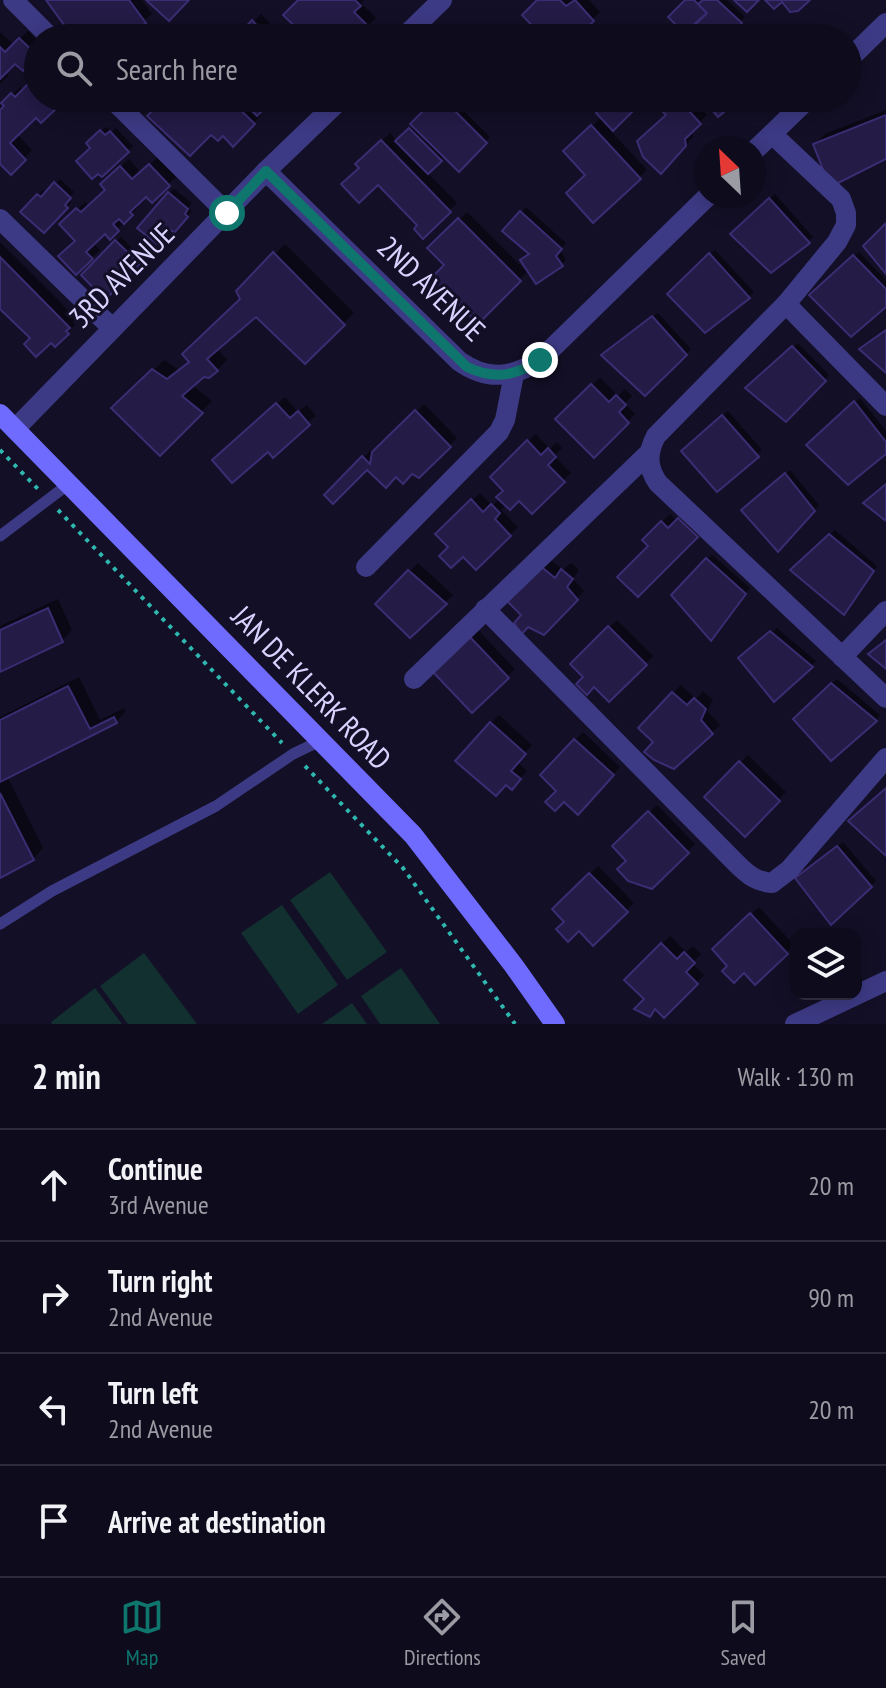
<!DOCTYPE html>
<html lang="en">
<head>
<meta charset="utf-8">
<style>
	:root { --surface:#0e0b1c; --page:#171425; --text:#f1f3f6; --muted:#9b9ba3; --line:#2e2b3b; --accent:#0f766e }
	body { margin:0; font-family:"PT Sans Narrow",sans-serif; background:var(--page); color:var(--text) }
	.controls { position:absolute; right:24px; bottom:24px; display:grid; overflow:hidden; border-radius:16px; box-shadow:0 4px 20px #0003 }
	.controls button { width:72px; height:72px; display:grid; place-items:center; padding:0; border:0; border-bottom:2px solid var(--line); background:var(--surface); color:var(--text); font:40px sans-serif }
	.compass { position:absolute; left:694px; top:136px; width:72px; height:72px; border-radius:50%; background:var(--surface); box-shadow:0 4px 20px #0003; rotate:335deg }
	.stop { position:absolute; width:24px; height:24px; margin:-18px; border:6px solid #0f766e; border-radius:50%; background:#fff }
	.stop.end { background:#0f766e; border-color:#fff; box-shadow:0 2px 8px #0008 }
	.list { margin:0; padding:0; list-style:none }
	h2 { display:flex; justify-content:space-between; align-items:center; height:104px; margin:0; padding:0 32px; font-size:34px }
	h2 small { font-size:26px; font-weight:400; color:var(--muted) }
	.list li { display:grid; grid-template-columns:52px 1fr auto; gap:24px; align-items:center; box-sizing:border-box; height:112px; padding:0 32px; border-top:2px solid var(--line) }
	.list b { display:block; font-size:30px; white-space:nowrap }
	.list p { margin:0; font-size:26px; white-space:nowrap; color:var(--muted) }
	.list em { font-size:26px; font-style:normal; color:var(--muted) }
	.icon { flex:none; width:44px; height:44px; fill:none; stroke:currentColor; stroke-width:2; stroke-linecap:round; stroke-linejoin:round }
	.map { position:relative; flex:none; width:886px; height:1024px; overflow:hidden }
	.search { position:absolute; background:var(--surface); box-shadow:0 4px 20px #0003; left:24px; right:24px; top:24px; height:88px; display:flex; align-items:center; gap:20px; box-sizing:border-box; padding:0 28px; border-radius:44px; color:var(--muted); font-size:30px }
	.sheet { height:552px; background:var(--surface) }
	nav { display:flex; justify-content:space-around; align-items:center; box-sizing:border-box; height:112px; border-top:2px solid var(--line); background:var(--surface); font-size:22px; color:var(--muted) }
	nav a { display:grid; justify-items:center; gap:4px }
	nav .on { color:var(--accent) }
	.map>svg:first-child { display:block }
	.green { fill:#12302f }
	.shadow { fill:#0007 }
	.building { fill:#241b47; stroke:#3b2d73; stroke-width:2 }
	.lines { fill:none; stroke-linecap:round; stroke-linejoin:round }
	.path { stroke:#2fb8b0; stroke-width:4; stroke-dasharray:4 6; stroke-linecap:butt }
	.lane { stroke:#3d3a85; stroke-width:11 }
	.street { stroke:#3d3a85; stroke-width:20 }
	.secondary { stroke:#6f6bff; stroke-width:20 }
	.route { stroke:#0f766e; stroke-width:10 }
	.labels { text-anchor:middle; stroke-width:6; stroke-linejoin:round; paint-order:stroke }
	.street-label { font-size:30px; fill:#d9d4ff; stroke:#130f26 }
</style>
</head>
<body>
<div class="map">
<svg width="886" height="1024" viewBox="0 0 886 1024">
	<rect width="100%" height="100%" fill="#130f26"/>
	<!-- green -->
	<g class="green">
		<path d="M330 872 387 952 347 980 290 900Z"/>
		<path d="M282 905 338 985 298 1014 241 933Z"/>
		<path d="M144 953 197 1024H128L100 986Z"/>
		<path d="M401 968 440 1024H380L361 996Z"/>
		<path d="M95 988 122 1024H52L51 1022Z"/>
		<path d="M352 1003 367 1024H322Z"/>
	</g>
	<!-- shadow -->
	<g class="shadow">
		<path d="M48 0H142L152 14 122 38H88L78 24Z"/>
		<path d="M301 0H364L361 3 376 18 356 38H310Z"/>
		<path d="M540 0H589L600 12 572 38H547Z"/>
		<path d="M688 0H700L696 4 699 6 706 0H727L745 17 727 33 720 25 704 38 692 24Z"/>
		<path d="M261 14 284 38H250L243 32Z"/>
		<path d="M740 30 747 38H732Z"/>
		<path d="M28 31 38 41V53L23 68 15 61 5 72 8 76 0 84V32L14 45Z"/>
		<path d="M498 32 504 38H492Z"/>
		<path d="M38 65V98H64L41 120 37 115 17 134 32 150 11 172 0 162V107L20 87 24 90 35 79Z"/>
		<path d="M157 98H243L250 105 257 98H272L258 112 261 115 233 144 223 134 162 104Z"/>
		<path d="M439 98H458L461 101 457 104 490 137 459 169 445 155 427 172 457 203 423 236 420 225 358 164 390 133 397 141Z"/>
		<path d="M595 98H627L634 105 640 101 610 130 647 170 594 220 588 175 566 151 602 117 604 108Z"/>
		<path d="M666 98H691L707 115 691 130 693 137 661 171 668 115Z"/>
		<path d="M886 110V156L815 144 825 134Z"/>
		<path d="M106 127 111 132 116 128 133 146 102 174 99 171 93 147 89 143Z"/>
		<path d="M158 157 176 177 152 200 146 194 136 203 139 206 110 237 105 232 93 243 100 250 76 273 77 240 62 224 85 202 89 206 107 189 103 184 129 159 141 173Z"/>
		<path d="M60 179 74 192 68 199 71 202 44 230 23 211 43 190 47 193Z"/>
		<path d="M174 189 192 203 188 208 192 211 174 230 169 193Z"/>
		<path d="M775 194 813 237 771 270 733 234Z"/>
		<path d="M526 207 566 243 560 250 566 260 562 264 531 253 505 230Z"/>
		<path d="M467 212 527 272 478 321 462 299 446 265 430 248Z"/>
		<path d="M121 237 143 258 109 293 84 275Z"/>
		<path d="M0 242 77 319 73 322 75 325 55 344 32 338 0 306Z"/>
		<path d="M285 244 354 313 305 361 256 314 217 348 227 360 217 370 203 375 192 385 212 401 160 453 114 408 164 360 179 370 190 360 243 299 238 291Z"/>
		<path d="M715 250 754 292 705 331 670 294Z"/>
		<path d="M859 252 886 280V304L812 295Z"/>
		<path d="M658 313 691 349 645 393 608 350Z"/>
		<path d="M798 343 829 375 786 419 748 388Z"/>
		<path d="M600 378 618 396 625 389 632 396 625 403 635 414 594 455 558 419Z"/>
		<path d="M285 397 298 412 307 405 316 416 268 449 222 452Z"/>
		<path d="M860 398 886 431V452L808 445Z"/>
		<path d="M424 404 457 438 419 476 412 472 396 474 367 467 327 495 371 450 374 453Z"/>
		<path d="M728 411 762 450 757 455 684 451Z"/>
		<path d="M536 434 550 449 557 442 562 448 554 456 571 473 532 511 519 498 507 504 501 510 518 527 476 567 438 534 480 493 492 506 500 498 506 491 492 477Z"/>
		<path d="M790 470 819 505 778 549 749 505Z"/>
		<path d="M687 512 704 528 638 594 651 546 644 540 670 514 677 522Z"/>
		<path d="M835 530 877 566 849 608 793 570Z"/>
		<path d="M712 555 750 588 716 633 673 596Z"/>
		<path d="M547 557 563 570 571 563 579 570 573 579 584 591 543 633 524 615Z"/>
		<path d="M418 563 453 595 410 635 378 604Z"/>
		<path d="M58 599 72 630 62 641 0 670V626Z"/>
		<path d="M617 620 653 656 609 700 573 664Z"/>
		<path d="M777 628 816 661 775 699 746 653Z"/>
		<path d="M479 631 515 669 472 710 435 672Z"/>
		<path d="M79 677 100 720 124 708 126 711 116 722 7 776 43 848 33 859 0 875V717Z"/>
		<path d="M837 679 880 715 876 720 795 719Z"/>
		<path d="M681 685 696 699 703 691 713 700 707 711 720 725 674 767 656 742 640 727Z"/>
		<path d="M499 715 532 745 517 762 527 771 511 787 491 723Z"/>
		<path d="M583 732 620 767 578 812 543 775Z"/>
		<path d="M748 755 786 792 745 834 707 797Z"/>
		<path d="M657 805 695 844 651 886 614 846Z"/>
		<path d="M843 842 876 881 831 922 802 873Z"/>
		<path d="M598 866 634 903 593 943 554 909Z"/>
		<path d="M759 907 794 945 755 982 744 970 714 949Z"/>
		<path d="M670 936 686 952 693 946 701 954 692 963 704 975 664 1016 656 1008 650 1015 646 999 627 980Z"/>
	</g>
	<!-- building -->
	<g class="building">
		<path d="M46 0H129L146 23 125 38H85L77 27 70 33Z"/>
		<path d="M146 0H189L169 21Z"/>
		<path d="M298 0H355L361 6 354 12 369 27 359 38H307L283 15Z"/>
		<path d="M537 0H560L566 6 575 0 594 21 575 38H544L522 15Z"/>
		<path d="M685 0H694L707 13 684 33 668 17Z"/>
		<path d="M703 0H717L742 23 726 36 720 28 710 38H701L692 28 707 13 698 4Z"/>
		<path d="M734 0H759L747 12Z"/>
		<path d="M765 0H810L798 11 790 12 782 2 774 9Z"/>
		<path d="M252 20 269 38H247L241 32Z"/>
		<path d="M19 38 38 56 23 71 15 64 0 79V47L5 52Z"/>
		<path d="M38 63V98H49L58 107 41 123 36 118 10 143 26 160 11 175 0 164V110L4 106 1 103 11 93 15 97 33 79 27 73Z"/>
		<path d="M228 98 255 124 233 147 223 136 218 141 211 135 190 156 147 116 159 104 155 98Z"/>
		<path d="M254 98H275L257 116 246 105Z"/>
		<path d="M436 98H448L457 107 454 110 487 143 459 172 410 124Z"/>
		<path d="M592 98H617L628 108 633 103 637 107 613 131 596 113 602 108Z"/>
		<path d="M663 98H677L701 124 685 139 686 146 661 174 643 157 637 141 666 115 656 105Z"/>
		<path d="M702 98H730L731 106 718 117Z"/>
		<path d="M886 115V159L830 187 813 144Z"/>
		<path d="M591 125 641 179 593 223 566 193 585 175 563 151Z"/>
		<path d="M409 128 442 161 428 174 395 141Z"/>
		<path d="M100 130 105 135 110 131 129 152 102 177 98 174 92 179 76 161 90 148 86 143Z"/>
		<path d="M381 140 451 212 423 239 414 229 417 225 378 185 359 203 341 184 359 168 355 164Z"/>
		<path d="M149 164 170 186 152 203 146 197 130 212 133 215 124 224 119 219 113 224 119 231 110 240 105 234 86 252 93 259 76 275 58 256 75 241 59 224 76 208 81 212 105 190 100 184 120 166 132 179Z"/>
		<path d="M54 182 71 198 65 205 68 208 44 233 20 212 37 194 41 197Z"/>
		<path d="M168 192 188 209 185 214 188 217 174 233 170 229 157 244 137 228Z"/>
		<path d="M769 198 810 243 771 273 730 234Z"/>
		<path d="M520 211 562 249 556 256 563 266 536 284 520 260 529 254 502 231Z"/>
		<path d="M458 218 521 281 478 324 456 302 459 299 450 290 443 297 427 282 444 265 427 248Z"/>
		<path d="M886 223V274L863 246Z"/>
		<path d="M115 240 140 264 109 296 105 292 101 296 81 275Z"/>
		<path d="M273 252 345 325 305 364 256 317 207 359 218 371 209 378 204 377 182 396 203 413 160 456 111 408 152 369 167 379 189 362 182 354 240 299 236 291Z"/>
		<path d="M709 253 750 298 705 333 667 294Z"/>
		<path d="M853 255 886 289V307L851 337 809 295Z"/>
		<path d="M0 257 70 328 66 331 69 334 55 347 51 343 36 357 24 344 30 338 0 309Z"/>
		<path d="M652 316 687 355 645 396 601 355Z"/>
		<path d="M886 330V373L859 349Z"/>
		<path d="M792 346 826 381 786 422 745 388Z"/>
		<path d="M591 384 609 402 616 395 626 405 619 412 629 423 594 458 555 419Z"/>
		<path d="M854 401 886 442V454L848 485 806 445Z"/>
		<path d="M276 403 290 418 298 411 310 425 273 458 268 452 232 483 212 460Z"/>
		<path d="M415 410 451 447 419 478 412 474 403 484 396 477 386 488 367 470 333 504 324 495 362 456 370 464 372 452Z"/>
		<path d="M722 415 759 457 717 492 681 451Z"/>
		<path d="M527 440 541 455 548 448 556 457 548 465 565 482 532 514 519 501 510 510 496 497 503 491 490 477Z"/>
		<path d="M785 473 815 511 778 552 741 510Z"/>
		<path d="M886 484V521L863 503Z"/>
		<path d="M471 499 483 512 491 504 500 513 495 519 511 536 476 570 463 557 451 568 439 556 448 547 435 534Z"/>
		<path d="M678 518 698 537 638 597 617 577 648 546 642 540 661 521 668 528Z"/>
		<path d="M829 534 874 571 844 615 790 570Z"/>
		<path d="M706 558 746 594 711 641 671 595Z"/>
		<path d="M538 564 555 578 561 569 573 579 567 587 578 600 544 635 528 627 522 634 514 623 521 615 504 598Z"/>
		<path d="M408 570 447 604 410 638 375 604Z"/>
		<path d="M48 608 63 642 0 672V630Z"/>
		<path d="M608 626 647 665 609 702 594 687 587 695 576 684 583 677 570 664Z"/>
		<path d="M770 631 813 667 774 702 738 658Z"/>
		<path d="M470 637 509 678 472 713 433 672Z"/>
		<path d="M886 640V669L868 654Z"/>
		<path d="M831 683 877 721 831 761 793 719Z"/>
		<path d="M68 686 90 729 114 717 117 723 0 782V720Z"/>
		<path d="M672 692 687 705 694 698 706 709 701 720 713 734 674 769 654 760 644 752 653 742 638 728Z"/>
		<path d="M490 722 526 754 511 771 521 779 512 790 506 785 496 796 455 761Z"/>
		<path d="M574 739 614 775 578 815 564 802 555 811 545 802 556 791 540 775Z"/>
		<path d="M739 761 780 801 745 837 704 797Z"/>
		<path d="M886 788V856L848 821Z"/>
		<path d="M0 793 34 860 0 878Z"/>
		<path d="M648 811 689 853 652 889 628 881 617 869 626 861 612 846Z"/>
		<path d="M837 846 872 887 831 925 795 878Z"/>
		<path d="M589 873 628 912 593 946 579 931 568 942 556 929 564 922 552 909Z"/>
		<path d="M750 913 788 954 755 985 744 973 734 983 722 971 727 966 712 949Z"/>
		<path d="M661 943 677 959 684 952 695 963 686 972 698 984 664 1018 655 1009 650 1017 634 1009 644 999 624 980Z"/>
	</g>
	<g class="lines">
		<!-- path -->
		<g class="path">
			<path d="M0 450 38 489"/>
			<path d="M58 510 282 743"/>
			<path d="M305 766 403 868 515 1024"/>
		</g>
		<!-- lane -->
		<g class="lane">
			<path d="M0 536 70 483"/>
			<path d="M0 924 52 891 216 806 293 754 322 740"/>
		</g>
		<!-- street -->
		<g class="street">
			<path d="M13 0 51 38"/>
			<path d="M403 38 442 0"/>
			<path d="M848 60 886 23"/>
			<path d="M111 98 227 213"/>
			<path d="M772 134 841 199 846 213V225L837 242 786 304 656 436C647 453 647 467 658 483L886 698"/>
			<path d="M754 151 809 98"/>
			<path d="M266 171 459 361C487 381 512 378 540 360L708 196"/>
			<path d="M0 219 112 328"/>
			<path d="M786 304 886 406"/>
			<path d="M15 429 266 171 342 98"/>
			<path d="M366 567 499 432 505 420 514 374"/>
			<path d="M485 609 736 863C747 874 756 882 772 883L789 870 886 758"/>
			<path d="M842 657 886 611"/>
			<path d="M414 679 649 453"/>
			<path d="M795 1024 886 981"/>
		</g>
		<!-- secondary -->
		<path class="secondary" d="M0 414 413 835 514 966 555 1024"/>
	</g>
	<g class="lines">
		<!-- route -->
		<path class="route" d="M227 213 266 171 467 367C495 380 515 376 540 360"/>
	</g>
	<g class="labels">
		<!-- street labels -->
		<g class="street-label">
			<text transform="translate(122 276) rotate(-45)" y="10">3RD AVENUE</text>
			<text transform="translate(431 289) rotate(44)" y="10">2ND AVENUE</text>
			<text transform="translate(311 688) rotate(46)" y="10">JAN DE KLERK ROAD</text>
		</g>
	</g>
</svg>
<div class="controls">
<button><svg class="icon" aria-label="layers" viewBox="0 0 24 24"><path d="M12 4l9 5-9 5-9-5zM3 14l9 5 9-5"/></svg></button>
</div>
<svg class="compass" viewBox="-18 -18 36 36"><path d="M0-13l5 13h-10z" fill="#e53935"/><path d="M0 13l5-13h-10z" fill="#9b9ba3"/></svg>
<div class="stop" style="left:227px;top:213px"></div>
<div class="stop end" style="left:540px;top:360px"></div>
<div class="search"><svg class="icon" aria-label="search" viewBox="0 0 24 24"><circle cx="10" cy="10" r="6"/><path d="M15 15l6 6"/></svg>Search here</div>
</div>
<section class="sheet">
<h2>2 min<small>Walk · 130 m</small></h2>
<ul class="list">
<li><svg class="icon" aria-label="ahead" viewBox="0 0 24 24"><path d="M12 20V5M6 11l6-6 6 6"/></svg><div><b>Continue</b><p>3rd Avenue</p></div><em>20 m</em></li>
<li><svg class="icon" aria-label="right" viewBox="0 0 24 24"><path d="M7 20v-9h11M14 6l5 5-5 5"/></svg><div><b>Turn right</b><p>2nd Avenue</p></div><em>90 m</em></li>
<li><svg class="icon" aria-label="left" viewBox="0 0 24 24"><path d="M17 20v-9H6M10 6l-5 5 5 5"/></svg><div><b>Turn left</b><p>2nd Avenue</p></div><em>20 m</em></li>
<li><svg class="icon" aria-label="arrive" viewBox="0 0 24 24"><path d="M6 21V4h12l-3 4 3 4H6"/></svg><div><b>Arrive at destination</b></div></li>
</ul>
</section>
<nav>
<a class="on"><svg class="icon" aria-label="map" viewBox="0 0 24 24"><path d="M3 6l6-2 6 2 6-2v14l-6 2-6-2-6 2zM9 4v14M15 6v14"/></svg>Map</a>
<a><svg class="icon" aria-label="directions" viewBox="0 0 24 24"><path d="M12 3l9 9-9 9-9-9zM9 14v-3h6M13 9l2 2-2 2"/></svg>Directions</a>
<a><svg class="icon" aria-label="saved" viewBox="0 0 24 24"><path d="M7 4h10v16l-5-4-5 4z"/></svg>Saved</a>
</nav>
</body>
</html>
